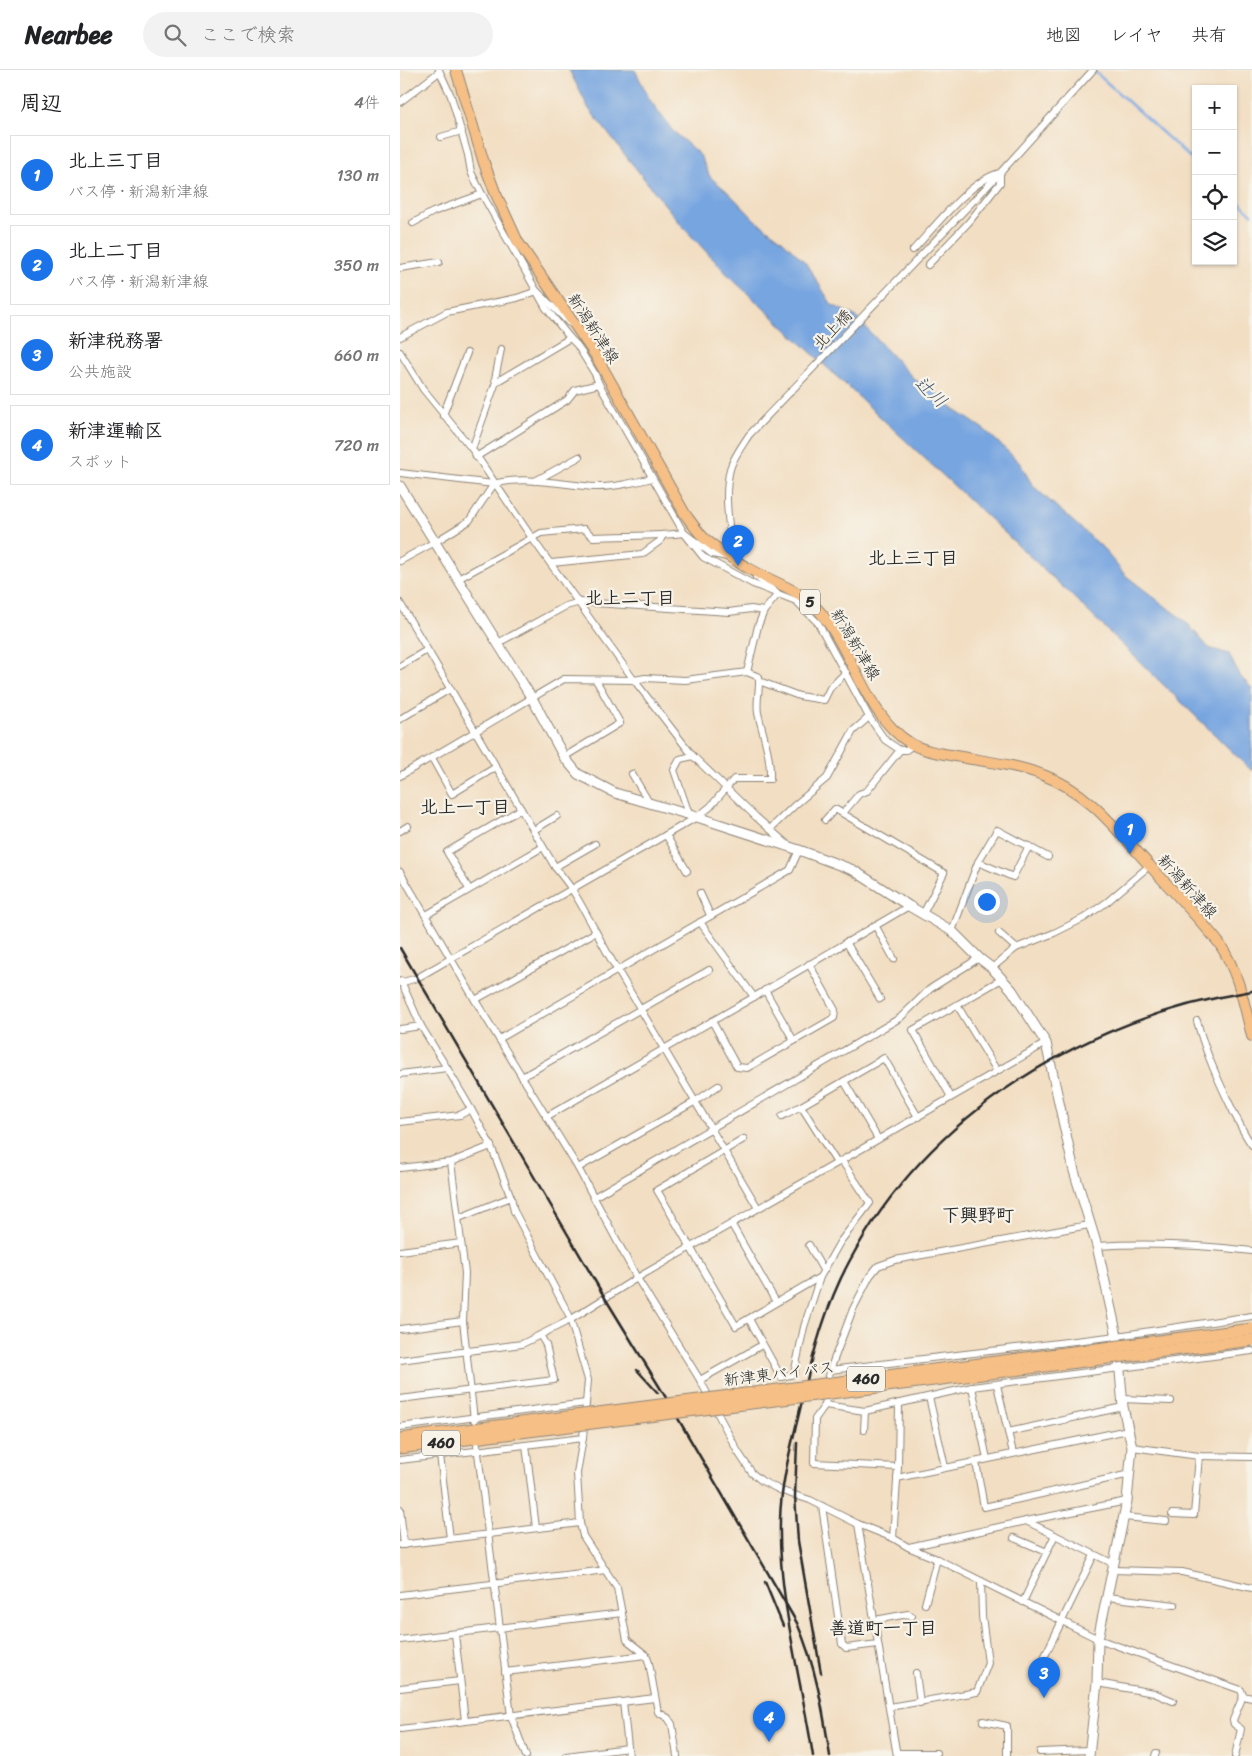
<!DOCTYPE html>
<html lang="ja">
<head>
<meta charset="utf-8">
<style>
	:root { --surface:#fff; --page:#f2f2f2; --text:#202124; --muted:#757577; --line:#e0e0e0; --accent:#1a73e8 }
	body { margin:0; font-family:Sriracha,"Klee One",sans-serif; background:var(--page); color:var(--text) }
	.controls { position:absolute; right:15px; top:15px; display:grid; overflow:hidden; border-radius:0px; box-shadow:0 1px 4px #0004 }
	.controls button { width:45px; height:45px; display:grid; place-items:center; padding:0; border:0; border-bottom:1px solid var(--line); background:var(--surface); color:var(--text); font:25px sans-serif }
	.you { position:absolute; left:586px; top:831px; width:18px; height:18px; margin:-12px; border:4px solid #fff; border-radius:50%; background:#1a73e8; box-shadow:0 0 0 8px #1a73e833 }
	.badge { display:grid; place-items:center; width:32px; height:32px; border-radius:50%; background:var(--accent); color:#fff; font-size:16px; font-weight:700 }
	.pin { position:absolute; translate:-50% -41px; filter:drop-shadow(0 1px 2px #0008) }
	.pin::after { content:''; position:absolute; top:26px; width:18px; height:15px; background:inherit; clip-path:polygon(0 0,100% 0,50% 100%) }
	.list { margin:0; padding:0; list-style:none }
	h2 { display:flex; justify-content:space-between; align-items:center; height:65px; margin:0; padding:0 20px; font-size:21px }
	h2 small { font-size:16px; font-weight:400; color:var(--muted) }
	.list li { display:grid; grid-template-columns:32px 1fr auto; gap:15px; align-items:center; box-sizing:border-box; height:80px; margin:0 10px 10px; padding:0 10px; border:1px solid var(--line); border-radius:0px }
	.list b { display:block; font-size:19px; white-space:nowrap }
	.list p { margin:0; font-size:16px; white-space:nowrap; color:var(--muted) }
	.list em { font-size:16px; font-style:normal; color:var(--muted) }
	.icon { flex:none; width:28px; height:28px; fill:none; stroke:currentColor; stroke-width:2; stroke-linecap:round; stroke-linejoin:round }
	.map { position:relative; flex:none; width:852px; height:1686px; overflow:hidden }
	header { display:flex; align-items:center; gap:30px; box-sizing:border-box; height:70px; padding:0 25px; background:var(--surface); border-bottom:1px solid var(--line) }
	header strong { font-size:24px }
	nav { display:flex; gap:28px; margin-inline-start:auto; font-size:18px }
	.search { width:350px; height:45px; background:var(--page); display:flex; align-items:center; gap:12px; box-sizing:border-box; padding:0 18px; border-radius:28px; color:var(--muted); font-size:19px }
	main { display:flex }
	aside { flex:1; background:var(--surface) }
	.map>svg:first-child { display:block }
	.water { fill:#77a5e0; stroke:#516886 }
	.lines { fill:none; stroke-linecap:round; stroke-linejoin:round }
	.stream { stroke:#77a5e0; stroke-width:2.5 }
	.minor-casing { stroke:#8e8476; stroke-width:8 }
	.tertiary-casing { stroke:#8e8476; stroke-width:11 }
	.primary-casing { stroke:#8e8476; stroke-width:12 }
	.trunk-casing { stroke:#8e8476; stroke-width:13 }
	.minor { stroke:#fff; stroke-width:6 }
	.tertiary { stroke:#fff; stroke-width:9 }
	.primary { stroke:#f5bf86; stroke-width:10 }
	.trunk { stroke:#f5bf86; stroke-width:11 }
	.rail { stroke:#2b2b2b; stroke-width:2.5 }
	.trunk-bridge-casing { stroke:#8e8476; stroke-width:13; stroke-linecap:butt }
	.trunk-bridge { stroke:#f5bf86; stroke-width:11 }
	.labels { text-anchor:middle; stroke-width:4.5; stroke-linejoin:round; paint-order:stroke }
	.shield { fill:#f7f3e8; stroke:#686764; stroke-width:1 }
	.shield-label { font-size:15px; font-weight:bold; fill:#2b2b2b }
	.street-label { font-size:16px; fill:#2b2b2b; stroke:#f7f3e8 }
	.water-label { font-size:18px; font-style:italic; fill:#46566a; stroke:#f7f3e8 }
	.neighbourhood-label { font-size:18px; font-weight:bold; fill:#2b2b2b; stroke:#f7f3e8 }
</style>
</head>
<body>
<header>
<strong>Nearbee</strong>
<div class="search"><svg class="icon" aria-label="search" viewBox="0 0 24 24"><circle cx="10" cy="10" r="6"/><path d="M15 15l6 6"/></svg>ここで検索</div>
<nav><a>地図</a><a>レイヤ</a><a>共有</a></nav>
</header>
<main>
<aside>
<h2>周辺<small>4件</small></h2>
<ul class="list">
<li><span class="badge">1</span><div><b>北上三丁目</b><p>バス停 · 新潟新津線</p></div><em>130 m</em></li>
<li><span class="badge">2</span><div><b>北上二丁目</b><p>バス停 · 新潟新津線</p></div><em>350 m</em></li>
<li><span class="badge">3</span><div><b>新津税務署</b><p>公共施設</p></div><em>660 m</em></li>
<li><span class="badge">4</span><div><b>新津運輸区</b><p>スポット</p></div><em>720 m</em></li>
</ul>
</aside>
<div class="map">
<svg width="852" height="1686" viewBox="0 0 852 1686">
	<rect width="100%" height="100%" fill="#f7f3e8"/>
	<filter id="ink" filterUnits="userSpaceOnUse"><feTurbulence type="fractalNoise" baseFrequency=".02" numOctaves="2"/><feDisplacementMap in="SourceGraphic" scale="10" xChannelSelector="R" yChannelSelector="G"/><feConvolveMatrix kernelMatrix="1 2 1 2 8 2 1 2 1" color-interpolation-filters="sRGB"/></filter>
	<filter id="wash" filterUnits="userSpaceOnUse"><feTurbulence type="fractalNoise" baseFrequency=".0096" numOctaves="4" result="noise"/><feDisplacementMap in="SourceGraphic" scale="20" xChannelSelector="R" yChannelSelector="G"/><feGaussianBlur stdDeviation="1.12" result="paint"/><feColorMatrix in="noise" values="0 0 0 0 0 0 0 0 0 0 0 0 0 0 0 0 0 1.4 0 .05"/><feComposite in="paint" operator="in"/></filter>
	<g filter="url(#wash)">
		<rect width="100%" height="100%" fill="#f2dec2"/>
		<!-- water -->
		<path class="water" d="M169 0H235L250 30 272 60 300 85 310 107 328 122 355 150 381 169 405 192 432 235 455 246 515 310 533 318 546 334 585 360 619 392 633 416 701 476 725 505 786 552 809 578 829 584 839 605 852 618V701L666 520 330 207 283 157 229 90 189 39Z"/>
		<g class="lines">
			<!-- stream -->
			<g class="stream">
				<path d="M693 0 796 93"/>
				<path d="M833 127 852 144"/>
			</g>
		</g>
	</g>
	<g filter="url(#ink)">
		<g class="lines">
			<!-- minor casing -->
			<g class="minor-casing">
				<g id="minor">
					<path d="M39 0 51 26 68 85 71 102 82 124 146 238 170 268 177 275 195 304 199 314 284 463 303 487 353 514 396 531 418 553 469 647 485 670 500 680H506L513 675"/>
					<path d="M0 32 39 2"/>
					<path d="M41 67 62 61"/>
					<path d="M13 153 33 142 82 124"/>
					<path d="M513 180C534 158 570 110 600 103V113L569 152 528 195"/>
					<path d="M0 198 39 192"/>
					<path d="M0 267 47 242 117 228 137 221 168 252 171 254"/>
					<path d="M0 282 23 319 72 379 132 468 234 610 293 686 356 747 388 775"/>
					<path d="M96 312 95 309 101 279"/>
					<path d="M43 345 67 283"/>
					<path d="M72 379 96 312 170 268"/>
					<path d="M76 387 167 330 175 320 199 314"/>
					<path d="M0 403 94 414C122 405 166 415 195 417 209 418 238 412 252 408"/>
					<path d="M135 411 179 387"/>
					<path d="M0 491 35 472 69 451 94 414"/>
					<path d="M151 493 242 484 260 471 263 465"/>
					<path d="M58 509 141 463 184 459 193 467C223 465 254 467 284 463L312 484 333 488C330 459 323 428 330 399 334 386 342 376 349 365L600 103 693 0"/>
					<path d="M0 533 155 797C161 805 168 813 173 821 189 847 202 875 218 901 265 980 312 1059 358 1138"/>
					<path d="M98 573 166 536 180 532 329 542 351 539 364 541"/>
					<path d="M0 596 27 580"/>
					<path d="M347 602 358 556 364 541 378 524 356 507"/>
					<path d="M359 611 399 626 424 630 430 618 446 602"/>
					<path d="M0 649 50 619"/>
					<path d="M164 687 220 653 196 610"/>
					<path d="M32 688 52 724 96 697"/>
					<path d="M232 704 250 734"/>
					<path d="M0 706 164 609 234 610 245 608 285 610 347 602 359 607C360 618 356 631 358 643 363 665 371 686 370 709H334L310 737 297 747 17 908 0 913"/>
					<path d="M443 743 459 724 467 721 500 680"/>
					<path d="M289 744 274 700 280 689 293 686"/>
					<path d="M425 750 435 739 544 803 523 844"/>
					<path d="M370 759 395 735 427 708 453 661 469 647"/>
					<path d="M134 760 157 746"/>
					<path d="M0 761 8 756"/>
					<path d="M266 765 287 801"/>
					<path d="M578 792 613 807 629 776"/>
					<path d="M155 797 195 774"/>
					<path d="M0 802 75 930 178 1098 237 1208 300 1310 338 1382 352 1403 362 1411 382 1421 410 1430 458 1454 493 1468 508 1477 537 1489 698 1569 841 1620 843 1626 852 1628"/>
					<path d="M69 819 47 782 121 739"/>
					<path d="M300 823 310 845"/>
					<path d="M26 845 143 777"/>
					<path d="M300 852 354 927"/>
					<path d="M475 855 494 889"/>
					<path d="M552 861 578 792 597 760 648 787"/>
					<path d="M599 863 616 878"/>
					<path d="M446 872 480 929"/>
					<path d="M592 898 616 878 654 863 684 848 707 832 749 796"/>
					<path d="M365 920 394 971"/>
					<path d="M75 930 196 862"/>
					<path d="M557 935 597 1001"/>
					<path d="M312 951 337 997 347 998 434 948 435 940 409 894"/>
					<path d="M797 951C805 982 819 1012 833 1041 839 1052 844 1065 852 1075"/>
					<path d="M0 959 21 956"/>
					<path d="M99 969 390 800 399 780"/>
					<path d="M0 1004 47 998"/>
					<path d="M122 1007 309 900"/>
					<path d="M444 1011 478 1069"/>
					<path d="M551 1027 513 960 602 909"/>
					<path d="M71 1039 91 1076"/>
					<path d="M382 1046 401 1036"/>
					<path d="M146 1047 354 927 509 836"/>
					<path d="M0 1052 60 1045 71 1039 47 998 21 956 1 911"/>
					<path d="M344 1069 257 1120 336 1256 420 1207 440 1172 470 1133 442 1091"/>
					<path d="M51 1092 65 1203 63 1251 74 1350"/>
					<path d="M437 1093 401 1036 484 988 518 1047"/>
					<path d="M0 1098 51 1092 91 1076 111 1127 114 1141 169 1245 188 1310 183 1368 177 1403 180 1453 183 1466 217 1518 227 1570 246 1585 249 1593 258 1642 268 1648 272 1654 277 1686"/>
					<path d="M178 1098 296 1031 318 1016"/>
					<path d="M194 1127 500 948 530 919 579 888"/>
					<path d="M59 1148 111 1127"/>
					<path d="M332 1155 376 1232"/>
					<path d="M689 1155 495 1190 478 1196 470 1206 453 1239 430 1300 425 1335 465 1341 572 1317 852 1281"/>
					<path d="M409 1175 423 1200"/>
					<path d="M697 1176C748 1173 800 1175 852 1181"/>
					<path d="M0 1181 61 1173"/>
					<path d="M349 1249 381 1307 394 1304 404 1257 420 1207"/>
					<path d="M0 1259 63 1251"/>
					<path d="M0 1290 122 1274 170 1250 237 1208 646 973"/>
					<path d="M430 1300 717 1266 852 1246"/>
					<path d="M300 1310 362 1275"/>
					<path d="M597 1315 613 1383"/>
					<path d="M572 1317 587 1389"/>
					<path d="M529 1327 545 1397"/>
					<path d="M0 1329 154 1310 146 1275 140 1265"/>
					<path d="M722 1329 771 1331"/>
					<path d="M425 1335 415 1349 414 1393 498 1397"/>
					<path d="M0 1357 186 1333"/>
					<path d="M464 1360 465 1341"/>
					<path d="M608 1362 723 1337"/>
					<path d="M77 1375 111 1646 126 1686"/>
					<path d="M126 1375 136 1458"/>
					<path d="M732 1377 799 1386 852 1387"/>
					<path d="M40 1385 50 1469"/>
					<path d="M0 1390 183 1368"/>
					<path d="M576 1392 584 1437 730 1404"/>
					<path d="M497 1408 728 1360"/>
					<path d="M422 1436 442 1574 446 1578 478 1574"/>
					<path d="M0 1439 4 1475"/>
					<path d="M772 1444 794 1445 799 1386"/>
					<path d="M724 1447 766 1451"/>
					<path d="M626 1451 714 1494"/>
					<path d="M458 1454 497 1686"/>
					<path d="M493 1468 498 1397 499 1333"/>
					<path d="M614 1468 647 1482"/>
					<path d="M0 1475 180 1453"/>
					<path d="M509 1477 626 1451 727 1431"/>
					<path d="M713 1500 782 1502 852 1518"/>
					<path d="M0 1525 206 1500"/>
					<path d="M707 1527 775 1535"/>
					<path d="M623 1532 655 1465"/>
					<path d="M525 1534 537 1489"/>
					<path d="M475 1550 508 1544 512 1546"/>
					<path d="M55 1564 65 1651"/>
					<path d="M0 1570 222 1543"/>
					<path d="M640 1596 694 1485"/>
					<path d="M105 1602 246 1585"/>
					<path d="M516 1603 520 1633"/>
					<path d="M697 1613 754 1623 773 1631"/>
					<path d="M0 1618 60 1611"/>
					<path d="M223 1632 229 1686"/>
					<path d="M489 1637 577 1622 588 1593 582 1546 581 1511"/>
					<path d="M583 1651 607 1656V1686"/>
					<path d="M0 1659 255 1628"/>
					<path d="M640 1682 689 1680"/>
					<path d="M497 1683H536"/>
					<path d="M166 1686 228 1678"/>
					<path d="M755 1686 756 1683"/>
					<path d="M835 1686 841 1659 834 1654 833 1650 843 1626"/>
				</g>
			</g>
			<!-- tertiary casing -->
			<g class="tertiary-casing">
				<path id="tertiary" d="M0 416 133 630 164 687 178 704 215 723 297 747 399 780 453 800 509 836 552 861 579 888 592 898 612 920 646 973 674 1101 697 1176 717 1266 723 1337 732 1377 727 1431 698 1569 697 1613 689 1686"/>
			</g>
			<!-- primary casing -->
			<g class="primary-casing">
				<path id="primary" d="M56 0 84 93 95 122 118 172 196 286 285 444C291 452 297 461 304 468 314 477 327 485 338 492 365 511 400 517 421 543 453 582 467 647 510 673 521 680 537 683 550 685 580 691 615 694 643 705 690 722 718 762 751 797 774 822 798 847 819 873 838 901 844 933 852 966"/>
			</g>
			<!-- trunk casing -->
			<g class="trunk-casing">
				<g id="trunk">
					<path d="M0 1369 81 1358"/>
					<path d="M0 1378 82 1367"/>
				</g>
			</g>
			<!-- minor -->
			<use href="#minor" class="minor"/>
			<!-- tertiary -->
			<use href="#tertiary" class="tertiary"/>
			<!-- primary -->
			<use href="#primary" class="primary"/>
			<!-- trunk -->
			<use href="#trunk" class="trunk"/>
			<!-- rail -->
			<g class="rail">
				<path d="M0 878 205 1228 262 1321 397 1553C416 1596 423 1640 430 1686"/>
				<path d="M237 1300 258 1323"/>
				<path d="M397 1373 395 1426 398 1471 421 1603"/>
				<path d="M365 1512 383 1556"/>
				<path d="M413 1686C401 1607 378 1530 380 1450 381 1409 393 1370 402 1331 413 1283 426 1235 449 1192 530 1041 687 948 852 921"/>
			</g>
			<!-- trunk-bridge casing -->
			<g class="trunk-bridge-casing">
				<g id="trunk-bridge">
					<path d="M81 1358 852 1259"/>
					<path d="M82 1367 852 1270"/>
				</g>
			</g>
			<!-- trunk-bridge -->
			<use href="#trunk-bridge" class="trunk-bridge"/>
		</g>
	</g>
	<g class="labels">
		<!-- shield labels -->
		<g class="shield">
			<rect x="400" y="519.5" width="20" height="25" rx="4"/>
			<rect x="447" y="1296.5" width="38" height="25" rx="4"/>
			<rect x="22" y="1360.5" width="38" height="25" rx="4"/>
		</g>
		<g class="shield-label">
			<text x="410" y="537">5</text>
			<text x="466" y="1314">460</text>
			<text x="41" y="1378">460</text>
		</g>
		<!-- street labels -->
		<g class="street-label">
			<text transform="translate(194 258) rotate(57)" y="6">新潟新津線</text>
			<text transform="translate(432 259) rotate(-46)" y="6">北上橋</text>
			<text transform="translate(456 574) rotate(59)" y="6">新潟新津線</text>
			<text transform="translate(788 816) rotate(48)" y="6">新潟新津線</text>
			<text transform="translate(379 1303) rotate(-7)" y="6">新津東バイパス</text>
		</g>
		<!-- water labels -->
		<g class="water-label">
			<text transform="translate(531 322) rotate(43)" y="6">辻川</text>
		</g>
		<!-- neighbourhood labels -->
		<g class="neighbourhood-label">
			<text x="513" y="494">北上三丁目</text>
			<text x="230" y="534">北上二丁目</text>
			<text x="65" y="743">北上一丁目</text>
			<text x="578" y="1151">下興野町</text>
			<text x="483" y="1564">善道町一丁目</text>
		</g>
	</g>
</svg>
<div class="controls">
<button>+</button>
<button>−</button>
<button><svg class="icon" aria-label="locate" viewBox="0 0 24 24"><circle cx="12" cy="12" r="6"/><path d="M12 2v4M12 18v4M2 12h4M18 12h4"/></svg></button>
<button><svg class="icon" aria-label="layers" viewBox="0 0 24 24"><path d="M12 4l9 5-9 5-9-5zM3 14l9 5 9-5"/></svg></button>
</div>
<div class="you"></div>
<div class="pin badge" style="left:730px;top:784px">1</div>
<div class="pin badge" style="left:338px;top:496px">2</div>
<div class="pin badge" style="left:644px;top:1628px">3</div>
<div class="pin badge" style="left:369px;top:1672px">4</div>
</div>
</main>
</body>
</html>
